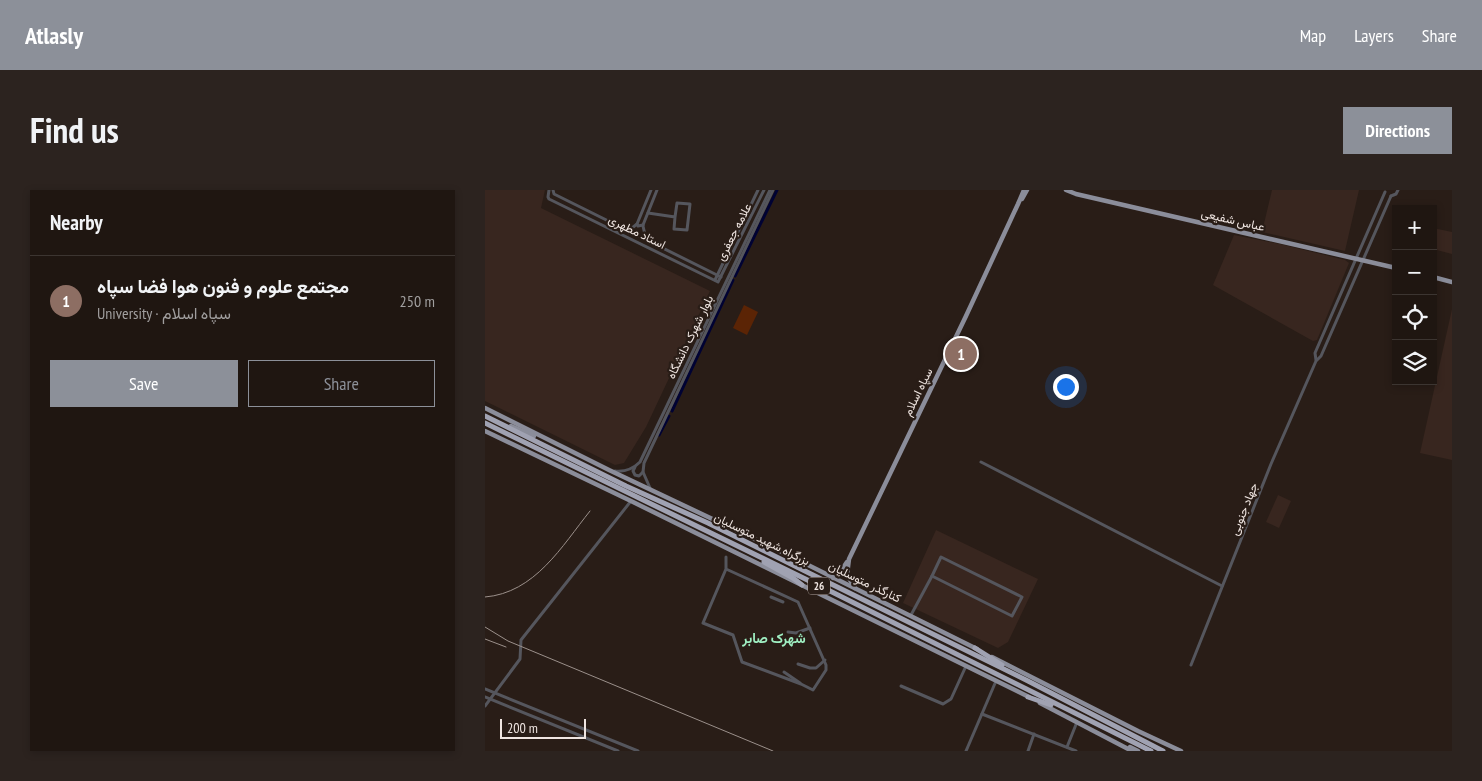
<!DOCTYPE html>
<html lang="en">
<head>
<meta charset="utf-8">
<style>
	:root { --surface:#1f1611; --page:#2c231f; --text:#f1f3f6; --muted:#a19f9f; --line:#3c3531; --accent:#8c9099 }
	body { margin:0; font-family:"PT Sans Narrow",Vazirmatn,sans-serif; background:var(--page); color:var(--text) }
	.controls { position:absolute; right:15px; top:15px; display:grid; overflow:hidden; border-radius:0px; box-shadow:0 2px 8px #0003 }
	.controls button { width:45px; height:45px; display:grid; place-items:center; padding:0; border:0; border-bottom:1px solid var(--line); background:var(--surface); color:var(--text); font:25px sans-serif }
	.scale { position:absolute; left:15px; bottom:12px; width:86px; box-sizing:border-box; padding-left:5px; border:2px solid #efe5e1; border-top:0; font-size:14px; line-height:18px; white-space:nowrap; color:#efe5e1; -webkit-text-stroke:4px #291d17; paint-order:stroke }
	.you { position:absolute; left:580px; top:196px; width:18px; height:18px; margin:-12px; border:4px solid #fff; border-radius:50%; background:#1a73e8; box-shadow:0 0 0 8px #1a73e833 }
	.badge { display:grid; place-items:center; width:32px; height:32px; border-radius:50%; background:var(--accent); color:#fff; font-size:16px; font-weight:700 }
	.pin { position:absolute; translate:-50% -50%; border:2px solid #fff; box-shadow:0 1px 5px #0006 }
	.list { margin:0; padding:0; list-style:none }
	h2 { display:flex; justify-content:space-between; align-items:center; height:65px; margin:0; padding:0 20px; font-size:21px }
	h2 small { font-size:16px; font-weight:400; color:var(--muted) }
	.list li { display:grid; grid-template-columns:32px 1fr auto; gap:15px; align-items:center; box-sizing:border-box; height:90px; padding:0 20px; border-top:1px solid var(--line) }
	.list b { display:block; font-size:19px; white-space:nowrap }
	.list p { margin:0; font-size:16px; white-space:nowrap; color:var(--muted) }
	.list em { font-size:16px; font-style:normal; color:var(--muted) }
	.actions { display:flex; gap:10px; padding:15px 20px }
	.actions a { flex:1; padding:11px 0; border:1px solid var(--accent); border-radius:0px; text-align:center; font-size:18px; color:var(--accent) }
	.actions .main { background:var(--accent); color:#fff }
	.icon { flex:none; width:28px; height:28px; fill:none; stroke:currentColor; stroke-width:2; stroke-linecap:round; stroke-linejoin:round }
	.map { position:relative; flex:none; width:967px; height:561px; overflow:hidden; border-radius:0px }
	header { display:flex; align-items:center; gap:30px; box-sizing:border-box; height:70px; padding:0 25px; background:var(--accent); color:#fff }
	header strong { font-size:24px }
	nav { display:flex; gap:28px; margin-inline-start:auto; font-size:18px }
	.intro { display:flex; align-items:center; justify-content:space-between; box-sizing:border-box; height:120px; padding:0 30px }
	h1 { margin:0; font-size:35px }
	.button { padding:12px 22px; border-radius:0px; background:var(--accent); color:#fff; font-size:18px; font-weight:700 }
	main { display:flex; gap:30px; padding:0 30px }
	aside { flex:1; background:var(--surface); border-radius:0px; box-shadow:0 2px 8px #0003 }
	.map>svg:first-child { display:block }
	.industrial { fill:#38261f }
	.green { fill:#5b2405 }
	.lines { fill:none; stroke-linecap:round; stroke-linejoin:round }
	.canal { stroke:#000233; stroke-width:3 }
	.minor { stroke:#55565d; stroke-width:3 }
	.major { stroke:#8b8d9a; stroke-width:4.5 }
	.highway { stroke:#a0a2b2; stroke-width:5 }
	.rail { stroke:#9b908b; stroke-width:1 }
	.labels { text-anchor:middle; stroke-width:4.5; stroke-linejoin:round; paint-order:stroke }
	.shield { fill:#291d17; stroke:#b4a9a4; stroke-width:1 }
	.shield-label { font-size:11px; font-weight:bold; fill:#efe5e1 }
	.street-label { font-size:12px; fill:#efe5e1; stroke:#291d17 }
	.neighbourhood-label { font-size:14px; font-weight:bold; fill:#9fefc2; stroke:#291d17 }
</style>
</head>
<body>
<header>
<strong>Atlasly</strong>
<nav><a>Map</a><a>Layers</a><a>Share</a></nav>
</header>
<div class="intro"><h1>Find us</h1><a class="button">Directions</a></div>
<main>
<aside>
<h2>Nearby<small></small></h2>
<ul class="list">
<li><span class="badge" style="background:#8d6e63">1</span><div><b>مجتمع علوم و فنون هوا فضا سپاه</b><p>University · سپاه اسلام</p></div><em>250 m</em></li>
</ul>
<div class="actions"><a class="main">Save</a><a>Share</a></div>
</aside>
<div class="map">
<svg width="967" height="561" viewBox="0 0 967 561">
	<rect width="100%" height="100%" fill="#291d17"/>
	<!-- industrial -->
	<g class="industrial">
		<path d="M0 0H60L56 18 225 101 161 237 139 273 130 275 0 211Z"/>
		<path d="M787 0H874L860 61 777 42Z"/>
		<path d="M948 38 967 42V64L948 59Z"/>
		<path d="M749 45 795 54 860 70 864 73 832 150 828 151 728 95Z"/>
		<path d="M967 119V270L935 263Z"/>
		<path d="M793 305 806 311 794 338 781 332Z"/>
		<path d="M451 340 553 389 523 452 513 458 418 413Z"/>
	</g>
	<!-- green -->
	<path class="green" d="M259 115 273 122 262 145 248 138Z"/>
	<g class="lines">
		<!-- canal -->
		<g class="canal">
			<path d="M250 86 292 0"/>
			<path d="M187 221 248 90"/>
			<path d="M174 245 184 226"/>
		</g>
		<!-- minor -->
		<g class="minor">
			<path d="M64 0 63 7 64 9 233 92 279 0"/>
			<path d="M68 0 69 4 236 87"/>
			<path d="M906 6 911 4 913 0"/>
			<path d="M163 23 190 27 192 13 205 14 202 40 189 39 190 27"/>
			<path d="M158 35 153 36 152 34 166 0"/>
			<path d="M158 35 172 0"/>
			<path d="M158 36 161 49"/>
			<path d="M139 39 147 38 152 34"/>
			<path d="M230 90 273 0"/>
			<path d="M831 170 830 163 900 2"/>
			<path d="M496 272 737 396"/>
			<path d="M150 277 148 281 150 285 154 286 158 282"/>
			<path d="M130 281C140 282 148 279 155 272L285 0"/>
			<path d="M165 298 158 282 159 273 288 0"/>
			<path d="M241 367V379L218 433 248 445 257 472 316 494 328 500 341 480V475L313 412 241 379"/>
			<path d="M456 367 537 407 527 426 447 386Z"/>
			<path d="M286 407 298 412"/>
			<path d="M426 425 447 386"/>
			<path d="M303 442 311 443 325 438"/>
			<path d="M313 474 325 478H331L340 470"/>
			<path d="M706 475 786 274 831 171 836 166 906 6"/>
			<path d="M299 482 315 493"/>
			<path d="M416 496 458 514 466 509 481 476"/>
			<path d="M0 499 153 561"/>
			<path d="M0 507 133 561"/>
			<path d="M0 516 35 469 36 450 146 311"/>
			<path d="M497 524 591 561"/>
			<path d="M582 557 592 532"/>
			<path d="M481 561 511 491"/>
			<path d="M543 561 549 544"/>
		</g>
		<!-- major -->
		<g class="major">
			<path d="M581 0 591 4 911 78"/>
			<path d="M537 9 542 0"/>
			<path d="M948 87 967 92"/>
			<path d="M0 218 124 280 297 362 492 459"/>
			<path d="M26 236 49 246"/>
			<path d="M0 241 146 311 544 507"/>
			<path d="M348 388 352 387 362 372"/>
			<path d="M370 398 362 385 364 369 481 126 533 14 539 0"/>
			<path d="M507 467 653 541 696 561"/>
			<path d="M555 513 647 561"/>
			<path d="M645 557 653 561"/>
		</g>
		<!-- highway -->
		<g class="highway">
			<path d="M0 226 141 296 223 333 328 385 543 491 678 561"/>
			<path d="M0 233 345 401 666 561"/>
			<path d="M279 372 308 388 317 395"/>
			<path d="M490 458 517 475"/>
			<path d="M543 507 566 515"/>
		</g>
		<!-- rail -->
		<g class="rail">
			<path d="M0 407C50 403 77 356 105 321"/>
			<path d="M0 437 23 451 288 561"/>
			<path d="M0 449 21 457"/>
		</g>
	</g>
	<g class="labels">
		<!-- shield labels -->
		<rect class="shield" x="323" y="387.5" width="22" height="17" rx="4"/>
		<g class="shield-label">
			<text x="334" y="400">26</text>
		</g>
		<!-- street labels -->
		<g class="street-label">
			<text transform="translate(748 30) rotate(13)" y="4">عباس شفیعی</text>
			<text transform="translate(152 42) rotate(26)" y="4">استاد مطهری</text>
			<text transform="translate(249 42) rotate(-63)" y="4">علامه جعفری</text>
			<text transform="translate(205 147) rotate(-64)" y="4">بلوار شهرک دانشگاه</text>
			<text transform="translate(433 202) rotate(-64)" y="4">سپاه اسلام</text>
			<text transform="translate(759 319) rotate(-68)" y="4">جهاد جنوبی</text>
			<text transform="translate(277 349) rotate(26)" y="4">بزرگراه شهید متوسلیان</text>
			<text transform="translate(380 392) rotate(26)" y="4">کنارگذر متوسلیان</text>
		</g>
		<!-- neighbourhood labels -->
		<g class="neighbourhood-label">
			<text x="289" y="453">شهرک صابر</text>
		</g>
	</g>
</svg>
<div class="controls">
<button>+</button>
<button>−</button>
<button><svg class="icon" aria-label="locate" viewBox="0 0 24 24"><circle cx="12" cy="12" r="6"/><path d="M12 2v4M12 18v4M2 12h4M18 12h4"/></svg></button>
<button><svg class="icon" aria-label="layers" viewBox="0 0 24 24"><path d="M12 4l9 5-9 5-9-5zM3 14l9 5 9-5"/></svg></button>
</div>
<div class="scale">200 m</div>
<div class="you"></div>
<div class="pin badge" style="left:476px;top:164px;background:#8d6e63">1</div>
</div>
</main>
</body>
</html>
